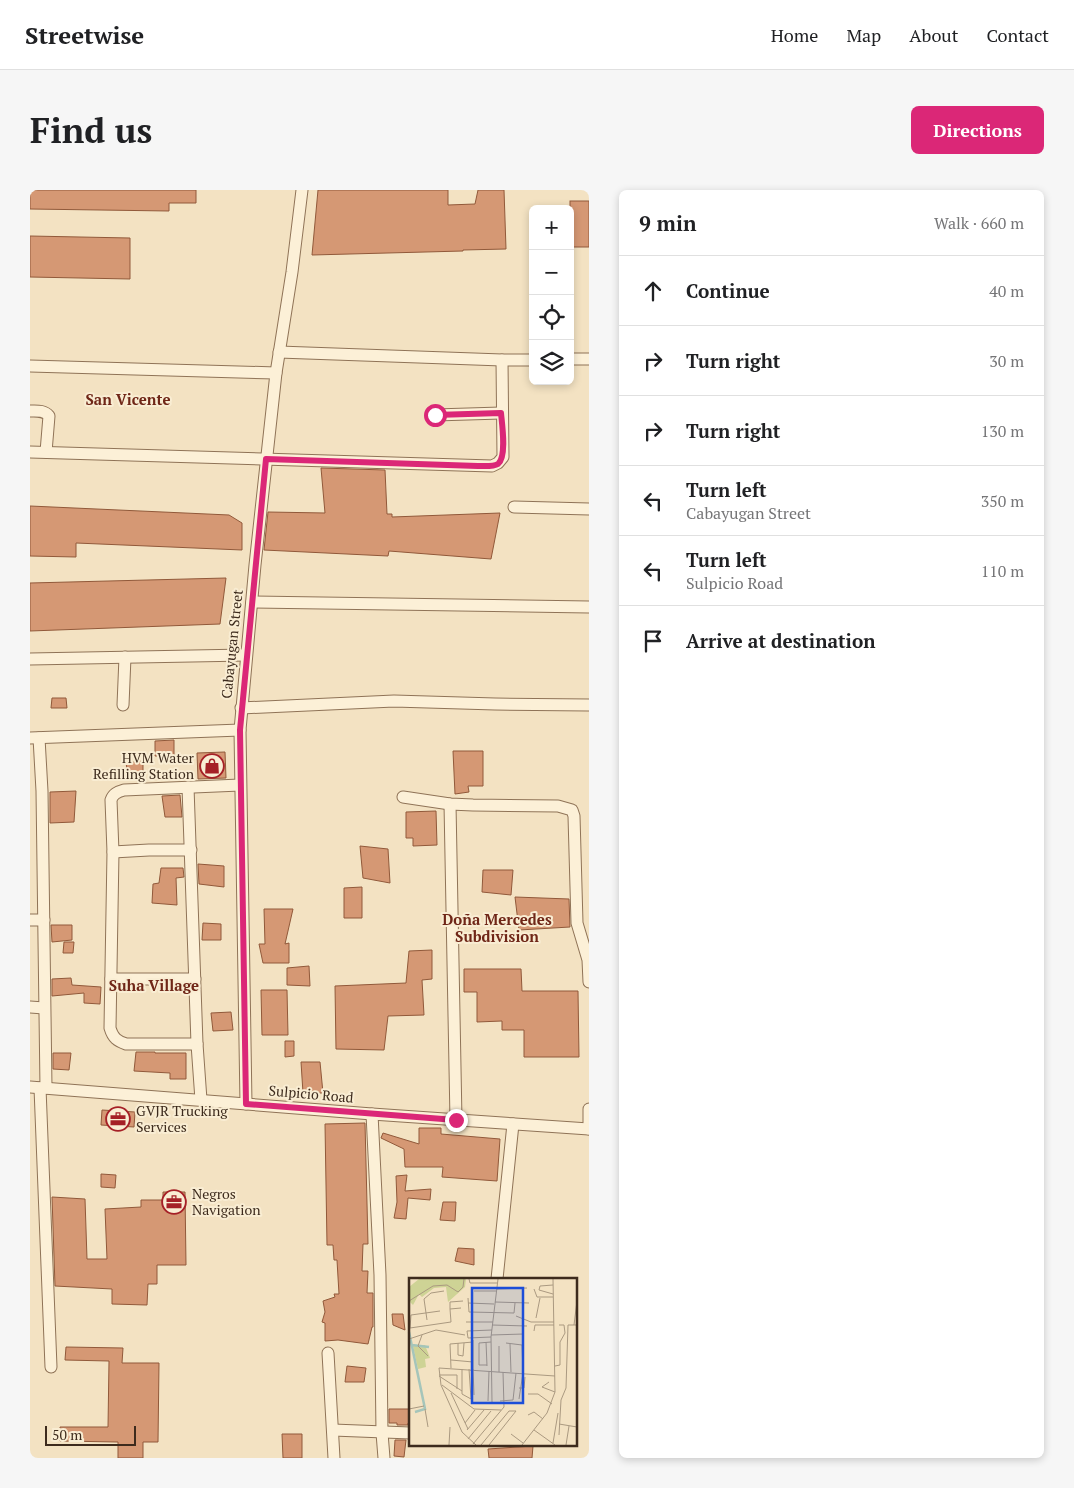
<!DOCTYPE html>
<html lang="en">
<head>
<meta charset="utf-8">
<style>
	:root { --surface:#fff; --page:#f6f6f6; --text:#202124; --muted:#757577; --line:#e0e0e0; --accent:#db2777 }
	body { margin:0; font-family:"PT Serif",serif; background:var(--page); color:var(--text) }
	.controls { position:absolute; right:15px; top:15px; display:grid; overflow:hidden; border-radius:8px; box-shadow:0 2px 8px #0003 }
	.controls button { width:45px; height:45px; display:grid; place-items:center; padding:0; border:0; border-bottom:1px solid var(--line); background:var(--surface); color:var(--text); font:25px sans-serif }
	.scale { position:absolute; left:15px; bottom:12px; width:91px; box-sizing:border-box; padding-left:5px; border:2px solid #3d2b1d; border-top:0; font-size:14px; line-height:18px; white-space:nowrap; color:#3d2b1d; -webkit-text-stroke:4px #f9edd3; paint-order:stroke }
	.stop { position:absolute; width:15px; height:15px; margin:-11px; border:4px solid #db2777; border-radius:50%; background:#fff }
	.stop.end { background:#db2777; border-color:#fff; box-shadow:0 1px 5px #0008 }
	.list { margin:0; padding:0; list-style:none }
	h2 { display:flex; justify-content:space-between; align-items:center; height:65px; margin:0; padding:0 20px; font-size:21px }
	h2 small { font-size:16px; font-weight:400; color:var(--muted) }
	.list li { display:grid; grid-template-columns:32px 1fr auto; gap:15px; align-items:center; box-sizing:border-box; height:70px; padding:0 20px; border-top:1px solid var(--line) }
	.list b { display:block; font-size:19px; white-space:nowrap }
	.list p { margin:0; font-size:16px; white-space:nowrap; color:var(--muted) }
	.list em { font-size:16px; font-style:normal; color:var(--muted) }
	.icon { flex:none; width:28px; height:28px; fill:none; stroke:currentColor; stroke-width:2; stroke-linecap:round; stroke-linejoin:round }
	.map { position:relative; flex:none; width:559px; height:1268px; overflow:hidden; border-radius:8px }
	header { display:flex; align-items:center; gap:30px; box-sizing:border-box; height:70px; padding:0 25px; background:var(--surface); border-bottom:1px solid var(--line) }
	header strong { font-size:24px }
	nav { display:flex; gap:28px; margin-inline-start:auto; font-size:18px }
	.intro { display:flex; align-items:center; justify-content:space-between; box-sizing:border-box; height:120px; padding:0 30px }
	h1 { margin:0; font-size:35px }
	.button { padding:12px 22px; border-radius:8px; background:var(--accent); color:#fff; font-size:18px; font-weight:700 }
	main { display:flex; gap:30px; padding:0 30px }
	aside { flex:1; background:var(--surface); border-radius:8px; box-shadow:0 2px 8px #0003 }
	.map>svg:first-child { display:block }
	.building { fill:#d59874; stroke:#91593a }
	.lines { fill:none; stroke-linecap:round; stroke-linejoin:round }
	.minor-casing { stroke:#8f7357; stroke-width:13 }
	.minor { stroke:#fcf0d7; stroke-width:11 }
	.route { stroke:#db2777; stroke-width:6 }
	.labels { text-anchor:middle; stroke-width:4; stroke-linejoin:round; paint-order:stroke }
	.street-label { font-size:14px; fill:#3d2b1d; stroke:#f9edd3 }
	.poi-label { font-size:14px; fill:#3d2b1d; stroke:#f9edd3; text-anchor:start }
	.neighbourhood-label { font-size:15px; font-weight:bold; fill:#6f2617; stroke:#f9edd3 }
	.inset-river { fill:none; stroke:#a5c5ba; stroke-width:2.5 }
	.inset-road { fill:none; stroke:#aa9980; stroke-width:1 }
	.view { fill:#1d4ed8; fill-opacity:0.15; stroke:#1d4ed8; stroke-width:2.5 }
	.inset-edge { fill:none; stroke:#3d2b1d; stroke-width:2.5 }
</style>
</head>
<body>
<header>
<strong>Streetwise</strong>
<nav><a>Home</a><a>Map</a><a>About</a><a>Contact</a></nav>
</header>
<div class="intro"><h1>Find us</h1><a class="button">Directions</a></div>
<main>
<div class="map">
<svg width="559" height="1268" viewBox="0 0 559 1268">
	<rect width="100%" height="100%" fill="#f3e2c2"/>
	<!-- building -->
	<g class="building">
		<path d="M0 0H166V13H139V21L0 19Z"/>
		<path d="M288 0H418V15L445 14 448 0H474L476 59 433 60V61L282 65Z"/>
		<rect x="540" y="11" width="19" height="46"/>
		<path d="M0 46 100 48V89L0 87Z"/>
		<path d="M291 278 355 280 357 324H362V327L470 323 461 369 359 361 358 366 234 360 238 322 295 323Z"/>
		<path d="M0 316 199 325 212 333V360L46 353V367L0 366Z"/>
		<path d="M196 388 190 434 0 441V393Z"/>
		<path d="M22 508H36L37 518H21Z"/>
		<path d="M144 550V566H125V551Z"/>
		<path d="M423 561H453V596H438L439 602 425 604Z"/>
		<path d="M195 562 196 588 168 589 167 563Z"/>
		<path d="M113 571V591L99 590 96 573Z"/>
		<path d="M46 601 44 632 20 633V602Z"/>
		<path d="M150 605 152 627H135L132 606Z"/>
		<path d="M406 621 407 655 383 656V648H376V622Z"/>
		<path d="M330 656 358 659 360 693 333 688Z"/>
		<path d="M168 674 194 676V697L169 694Z"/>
		<path d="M131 678H153L154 687 146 688 147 715 122 713 123 694 129 693Z"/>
		<path d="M453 680H483L481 705 452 702Z"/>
		<path d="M332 697V728H314V698Z"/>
		<path d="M485 707 539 709 540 737 489 740Z"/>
		<path d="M234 719H263L255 754 259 753V773H233L229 754H235Z"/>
		<path d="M173 733 191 734V750H172Z"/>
		<path d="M21 735H42V750L22 752Z"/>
		<path d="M34 752H44L43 763H33Z"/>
		<path d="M402 760V789L392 790 394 825 358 826 354 860 306 859 305 796 376 793 379 761Z"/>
		<path d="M279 776 280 796 257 795V778Z"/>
		<path d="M434 779H491L492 801H548L549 867H494V840H472V831L447 832V802H434Z"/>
		<path d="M41 788 42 795 71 797 70 814 54 813V803L22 806V789Z"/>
		<path d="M231 800H257L258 845H232Z"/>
		<path d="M201 822 203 840 183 841 181 823Z"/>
		<path d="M255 851H264V866L255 867Z"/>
		<path d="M106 862H125V863H156V889H140V883L104 881Z"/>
		<path d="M23 863H41L39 880 23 879Z"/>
		<path d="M271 872H290L293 903H273Z"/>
		<path d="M72 920 105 922 104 937 71 935Z"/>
		<path d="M335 933 338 1054H333L332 1081H338L337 1103H343V1137H342L338 1154 308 1150 295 1151V1133L292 1132 295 1122 293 1111 305 1107 304 1104H309L307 1070H304L303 1055H297L295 934Z"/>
		<path d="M389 938H411V944L470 949 467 991 412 987 413 977H375L374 959 351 948 353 943 389 954Z"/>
		<path d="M71 984 86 985 85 998 71 997Z"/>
		<path d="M377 985 375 1001 401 999 400 1010 378 1008 376 1029 364 1028 367 1012 366 986Z"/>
		<path d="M133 1002H155L156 1075H127V1094H118L117 1115 82 1114V1099L25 1096 22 1007 55 1009 57 1069H77L75 1019 111 1017V1010H133Z"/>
		<path d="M413 1012H426L425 1031 410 1030Z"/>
		<path d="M428 1058 444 1059V1075L425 1071Z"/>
		<path d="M362 1124H373L375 1140 363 1135Z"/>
		<path d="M36 1157 93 1158 92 1173H129L128 1252H113V1268H88V1252L30 1251V1237H78L79 1171 35 1170Z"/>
		<path d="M317 1176 336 1178 334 1192H315Z"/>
		<path d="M359 1219H380V1233H378V1235H367V1233H359Z"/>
		<path d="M252 1244H272V1268H253Z"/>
		<path d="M365 1250H376L374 1267 364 1266Z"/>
		<path d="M503 1256 502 1268H459L458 1259Z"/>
	</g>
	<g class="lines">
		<!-- minor casing -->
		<g class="minor-casing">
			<g id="minor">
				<path d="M249 162 472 170H503"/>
				<path d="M540 169H559"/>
				<path d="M0 176 246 183"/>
				<path d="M0 221C7 221 14 220 19 226L16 262"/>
				<path d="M405 225 471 223"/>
				<path d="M0 262 462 276 468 273 473 267 472 170"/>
				<path d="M484 317 559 319"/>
				<path d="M222 412 559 417"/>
				<path d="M0 469 216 465"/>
				<path d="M93 515 95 467"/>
				<path d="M211 518 364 511 465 514 559 515"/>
				<path d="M0 548 210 540"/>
				<path d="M9 548 12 601 16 898"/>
				<path d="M158 597 167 854 171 910"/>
				<path d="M373 607 420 614 443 615 528 616 542 620 544 626 547 733 558 770 559 792"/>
				<path d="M420 614 426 930"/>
				<path d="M83 662 119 660H161"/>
				<path d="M0 730H14"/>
				<path d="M81 789H165"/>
				<path d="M0 817 14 818"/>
				<path d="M167 854H96C87 851 83 848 80 838L83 662 81 610C83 604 87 602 94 600L210 595"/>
				<path d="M0 897 342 924 559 939"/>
				<path d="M10 898 21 1177"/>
				<path d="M216 914 210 540 225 375 246 183 262 82 272 0"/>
				<path d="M342 924 350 1085 352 1243 354 1268"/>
				<path d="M559 939V919"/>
				<path d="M467 1089 483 934"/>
				<path d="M298 1163 304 1268"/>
				<path d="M303 1240 380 1243"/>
			</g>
		</g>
		<!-- minor -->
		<use href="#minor" class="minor"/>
	</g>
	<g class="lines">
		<!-- route -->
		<path class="route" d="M405 225 471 223C472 234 477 267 468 274 463 277 454 276 448 276L236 269 210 540 216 914 426 930"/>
	</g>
	<!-- icons -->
	<defs>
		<g id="shop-ring" transform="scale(1.25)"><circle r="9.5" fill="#f9edd3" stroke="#a52026" stroke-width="1.5"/><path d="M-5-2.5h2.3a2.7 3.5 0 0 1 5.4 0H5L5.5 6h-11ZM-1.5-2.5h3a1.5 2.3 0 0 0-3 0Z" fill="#a52026"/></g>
		<g id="office-ring" transform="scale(1.25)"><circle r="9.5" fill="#f9edd3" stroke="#a52026" stroke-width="1.5"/><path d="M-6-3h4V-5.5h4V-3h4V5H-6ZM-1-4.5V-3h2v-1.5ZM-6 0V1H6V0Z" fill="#a52026"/></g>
	</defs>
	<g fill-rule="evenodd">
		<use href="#shop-ring" x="182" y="576"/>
		<use href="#office-ring" x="88" y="929"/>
		<use href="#office-ring" x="144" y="1012"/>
	</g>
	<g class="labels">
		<!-- street labels -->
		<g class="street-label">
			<text transform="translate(202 454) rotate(-84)" y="5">Cabayugan Street</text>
			<text transform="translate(281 904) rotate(5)" y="5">Sulpicio Road</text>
		</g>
		<!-- poi labels -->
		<g class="poi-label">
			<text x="164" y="573" text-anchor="end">HVM Water<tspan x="164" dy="16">Refilling Station</tspan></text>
			<text x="106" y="926">GVJR Trucking<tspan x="106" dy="16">Services</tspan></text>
			<text x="162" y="1009">Negros<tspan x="162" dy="16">Navigation</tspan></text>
		</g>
		<!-- neighbourhood labels -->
		<g class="neighbourhood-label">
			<text x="98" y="215">San Vicente</text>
			<text x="467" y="735">Doña Mercedes<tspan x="467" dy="17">Subdivision</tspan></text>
			<text x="124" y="801">Suha Village</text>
		</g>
	</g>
	<!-- overview -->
	<g transform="translate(379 1088)">
		<rect width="168" height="168" fill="#f3e2c2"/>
		<path d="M10 1H57L56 9 39 24 37 9 25 10 13 19 10 16 4 27 0 23V9ZM16 67 21 80 16 81 17 89 9 91 4 68Z" fill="#ced395"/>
		<path class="inset-river" d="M0 54 16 131 6 134M3 67 20 69"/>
		<path class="inset-road" d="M60 1 61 5H88M144 7 131 8 130 12 144 16M88 11 118 10M125 11 128 19H144M65 13H87M59 20 60 34 105 35 106 25M0 23 24 8 38 7 49 14 54 9 55 1M86 24 120 25M59 25 85 26M41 31V24L54 23M107 38 122 44H145M127 40 131 20M18 42 15 21 22 15 35 13M57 44H84M83 47 118 48M165 47 168 23M1 50 42 44 41 31 52 30M1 50 2 37 31 33M125 53 126 47H145M13 57 9 68 19 78M82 57 115 56M82 59 59 60 58 53 83 52M0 61 27 52 56 57M64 62V92M77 64 78 88M49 65V77L54 78 55 65M97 65 113 67 114 95 110 121M101 66 102 94M42 82 64 84M78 87H70V65L82 64M146 88 151 87V64L156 55 155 47H150M42 90 41 66 64 64M53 91V116L62 121M60 91 62 121M64 91 65 117M90 94V68M30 97H48V111M30 98 53 113M140 104 133 109 146 114M33 107 65 131 92 132M110 110H115L116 99M42 115 59 151M119 116H129L143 126M79 123 80 93M91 123 104 122 107 95M83 124 82 59 89 1M0 131 15 128M16 131 19 149M119 137 125 134 134 141M56 145 66 132M150 146 168 149M58 152 75 132M125 152 146 167M102 156 114 165M150 157 152 122 157 110 159 47H168M59 161 82 133M144 165 149 135M64 166 95 129 94 94M40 167 41 149M67 167 53 154 32 107 30 90 146 98M72 167 100 133H107M80 167 107 133M113 167 138 135 146 114 144 1M157 167 160 148"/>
		<path class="view" d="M63 10H114V125H63Z"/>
		<rect width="168" height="168" class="inset-edge"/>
	</g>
</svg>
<div class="controls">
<button>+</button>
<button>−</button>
<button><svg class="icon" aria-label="locate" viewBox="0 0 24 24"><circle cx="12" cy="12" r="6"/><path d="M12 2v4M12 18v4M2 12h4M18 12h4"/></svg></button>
<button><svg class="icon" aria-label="layers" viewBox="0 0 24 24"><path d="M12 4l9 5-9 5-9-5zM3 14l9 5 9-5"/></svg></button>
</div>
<div class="scale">50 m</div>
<div class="stop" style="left:405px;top:225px"></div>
<div class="stop end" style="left:426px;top:930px"></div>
</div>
<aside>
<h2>9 min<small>Walk · 660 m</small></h2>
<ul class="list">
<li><svg class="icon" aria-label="ahead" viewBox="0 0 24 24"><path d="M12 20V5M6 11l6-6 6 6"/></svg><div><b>Continue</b></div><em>40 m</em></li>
<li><svg class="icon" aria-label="right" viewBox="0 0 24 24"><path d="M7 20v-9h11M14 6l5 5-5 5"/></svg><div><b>Turn right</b></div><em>30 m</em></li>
<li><svg class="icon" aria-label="right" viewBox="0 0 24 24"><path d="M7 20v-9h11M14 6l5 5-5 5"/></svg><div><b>Turn right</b></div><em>130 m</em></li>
<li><svg class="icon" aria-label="left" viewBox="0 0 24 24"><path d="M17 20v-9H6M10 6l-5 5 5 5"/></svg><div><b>Turn left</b><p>Cabayugan Street</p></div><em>350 m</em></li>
<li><svg class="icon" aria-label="left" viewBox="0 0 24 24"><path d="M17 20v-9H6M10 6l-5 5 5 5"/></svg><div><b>Turn left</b><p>Sulpicio Road</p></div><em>110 m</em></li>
<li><svg class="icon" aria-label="arrive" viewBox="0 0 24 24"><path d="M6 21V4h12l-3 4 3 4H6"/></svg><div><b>Arrive at destination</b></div></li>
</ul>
</aside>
</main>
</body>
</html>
